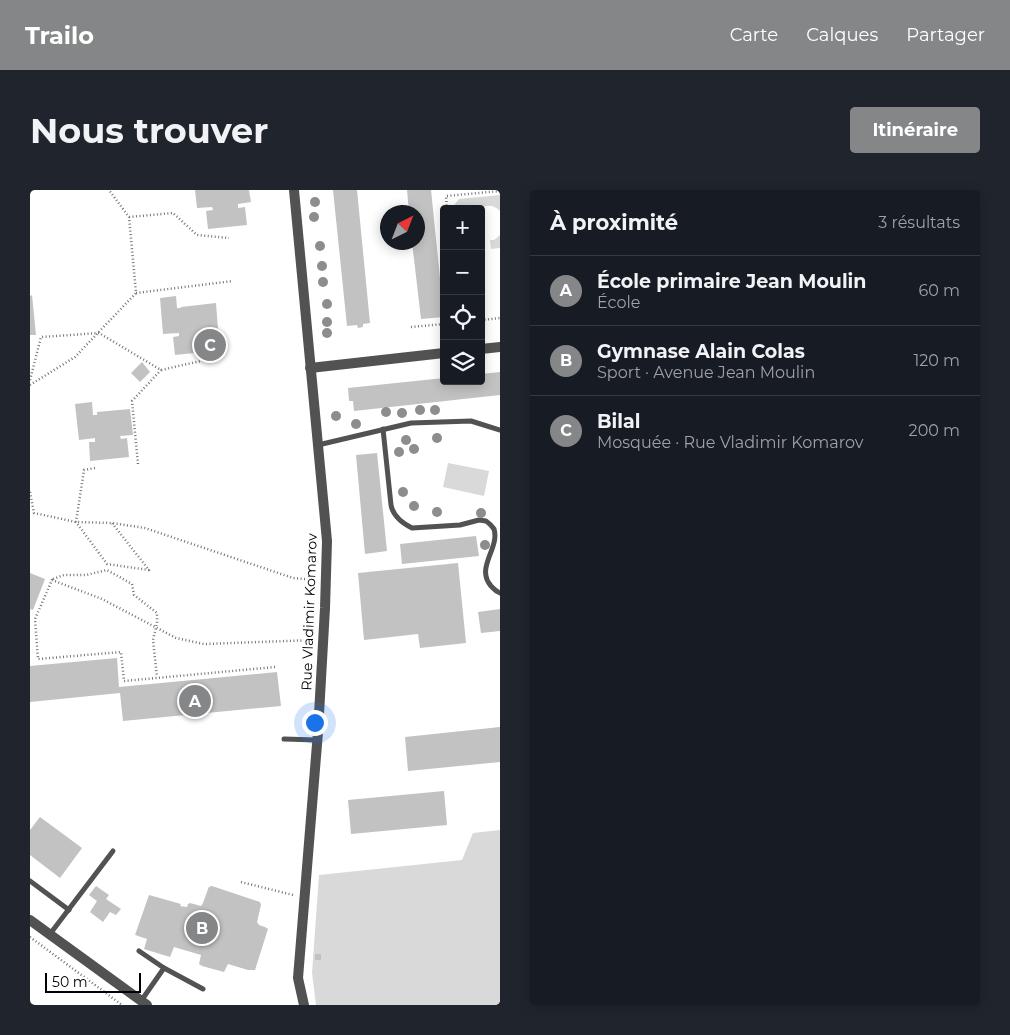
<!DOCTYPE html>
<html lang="fr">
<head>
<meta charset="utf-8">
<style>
	:root { --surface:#171b24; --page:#20242c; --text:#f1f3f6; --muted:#9ea1a6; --line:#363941; --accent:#858687 }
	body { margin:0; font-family:Montserrat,sans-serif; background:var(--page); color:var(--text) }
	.controls { position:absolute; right:15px; top:15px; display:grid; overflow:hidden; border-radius:5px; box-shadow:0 2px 12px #0003 }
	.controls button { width:45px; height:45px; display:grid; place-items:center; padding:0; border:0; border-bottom:1px solid var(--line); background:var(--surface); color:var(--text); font:25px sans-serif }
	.compass { position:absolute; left:350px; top:15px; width:45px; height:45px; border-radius:50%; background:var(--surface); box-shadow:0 2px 12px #0003; rotate:42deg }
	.scale { position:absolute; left:15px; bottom:12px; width:96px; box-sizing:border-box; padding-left:5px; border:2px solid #000; border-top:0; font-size:14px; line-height:18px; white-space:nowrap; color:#000; -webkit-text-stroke:4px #fff; paint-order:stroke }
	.you { position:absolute; left:284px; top:532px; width:18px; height:18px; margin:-12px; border:4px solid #fff; border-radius:50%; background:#1a73e8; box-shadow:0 0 0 8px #1a73e833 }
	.badge { display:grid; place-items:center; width:32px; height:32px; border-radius:50%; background:var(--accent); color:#fff; font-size:16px; font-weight:700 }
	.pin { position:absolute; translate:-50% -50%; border:2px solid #fff; box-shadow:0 1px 5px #0006 }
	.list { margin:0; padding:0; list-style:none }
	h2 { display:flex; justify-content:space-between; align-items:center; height:65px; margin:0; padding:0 20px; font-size:21px }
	h2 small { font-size:16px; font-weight:400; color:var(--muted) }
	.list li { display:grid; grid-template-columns:32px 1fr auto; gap:15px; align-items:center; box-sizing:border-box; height:70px; padding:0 20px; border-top:1px solid var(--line) }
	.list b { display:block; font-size:19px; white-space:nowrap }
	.list p { margin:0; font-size:16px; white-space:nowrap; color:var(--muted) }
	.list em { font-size:16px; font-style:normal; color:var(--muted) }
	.icon { flex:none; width:28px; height:28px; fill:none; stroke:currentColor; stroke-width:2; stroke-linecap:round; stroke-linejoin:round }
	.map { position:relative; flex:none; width:470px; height:815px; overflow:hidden; border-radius:5px }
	header { display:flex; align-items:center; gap:30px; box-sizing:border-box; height:70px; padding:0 25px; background:var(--accent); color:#fff }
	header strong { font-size:24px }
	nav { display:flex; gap:28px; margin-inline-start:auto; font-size:18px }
	.intro { display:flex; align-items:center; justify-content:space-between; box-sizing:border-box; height:120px; padding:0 30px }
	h1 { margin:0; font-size:35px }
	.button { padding:12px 22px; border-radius:5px; background:var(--accent); color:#fff; font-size:18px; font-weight:700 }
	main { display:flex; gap:30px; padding:0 30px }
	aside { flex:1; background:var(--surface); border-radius:5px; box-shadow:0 2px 12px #0003 }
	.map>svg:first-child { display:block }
	.green { fill:#d9d9d9 }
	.building { fill:#c2c2c2 }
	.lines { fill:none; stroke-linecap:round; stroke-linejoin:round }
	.path { stroke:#747474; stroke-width:2.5; stroke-dasharray:1 2.5; stroke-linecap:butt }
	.service { stroke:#525252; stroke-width:5 }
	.minor { stroke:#525252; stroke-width:10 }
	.tree { fill:#8d8d8d }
	.labels { text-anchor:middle; stroke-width:4.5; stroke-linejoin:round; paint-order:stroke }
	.street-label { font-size:14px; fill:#000; stroke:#fff }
</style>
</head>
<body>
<header>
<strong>Trailo</strong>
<nav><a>Carte</a><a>Calques</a><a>Partager</a></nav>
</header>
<div class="intro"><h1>Nous trouver</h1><a class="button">Itinéraire</a></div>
<main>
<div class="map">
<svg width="470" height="815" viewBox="0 0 470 815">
	<rect width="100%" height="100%" fill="#fff"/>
	<!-- green -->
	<g class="green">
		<path d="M470 5V21C461 13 457 16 447 19 439 20 429 19 421 19L429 9Z"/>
		<path d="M470 45V58L461 59 460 50H464Z"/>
		<path d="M418 273 459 281 454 306 413 297Z"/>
		<path d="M470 640V815H286L282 783 289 685 432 670 443 643Z"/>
	</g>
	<!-- building -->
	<g class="building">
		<path d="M165 0H219L221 12 208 14V18L215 17 217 35 178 39 176 21 183 20 182 17 167 18Z"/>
		<path d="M303 0H327L340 133 333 134V137L328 138 327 135 317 136Z"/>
		<path d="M377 0H401L414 127 391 129 382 52H388V22H379Z"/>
		<path d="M2 105 6 145H0V106Z"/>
		<path d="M146 106 147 118H151V117L186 113 188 139 175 141V143H182L183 161 145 165 143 147 149 146V143L133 144 130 108Z"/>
		<path d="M112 172 120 182 110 192 101 183Z"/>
		<path d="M470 182V205L324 221 323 211H319L318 198 414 188V191H451V184Z"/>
		<path d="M62 212 63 225H67V222L100 219 103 245 90 246 91 249 97 248 99 267 60 271 59 252H65V248L49 250 45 214Z"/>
		<path d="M347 263 357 361 335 364 326 265Z"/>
		<path d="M446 346 449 366 372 374 370 354Z"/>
		<path d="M428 373 436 453 390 458 388 444 334 450 328 383Z"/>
		<path d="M0 383 15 389 3 420 0 419Z"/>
		<path d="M470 419V441L451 443 448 422Z"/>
		<path d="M87 468 89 497 247 482 251 516 93 531 90 503 0 512V476Z"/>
		<path d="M470 537V572L378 581 375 547Z"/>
		<path d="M414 601 417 635 321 644 318 610Z"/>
		<path d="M10 627 52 658 30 688 0 665V640Z"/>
		<path d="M66 696 79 705 76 709 91 719 86 725 80 722 73 732 60 722 67 711 59 705Z"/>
		<path d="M182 696 230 712 231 715 227 732 229 735 235 737 238 739 225 780H218L198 774 194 782 172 776 169 774 171 765 144 757 140 767 114 759 117 749 105 745 119 705 151 714 150 716 157 717 158 714 160 713 171 716 173 713 178 699 179 697Z"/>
		<rect x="285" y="764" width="6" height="6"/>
	</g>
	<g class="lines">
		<!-- path -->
		<g class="path">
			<path d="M417 19 416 6 470 1"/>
			<path d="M99 27 143 23 167 45 199 48"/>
			<path d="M106 103 203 91"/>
			<path d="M451 130 470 128"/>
			<path d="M381 137 414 134"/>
			<path d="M0 190 11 147 69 143 131 180 175 170"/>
			<path d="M0 195 45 167 106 103 99 27 79 0"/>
			<path d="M108 274 102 211 131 180"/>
			<path d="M65 278 54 280 46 332 77 374 119 380 82 333"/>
			<path d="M0 302 4 323 46 332 82 333 115 338 263 388 286 390"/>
			<path d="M23 389 34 385H56L77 380 102 394 104 405 127 423V433L123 450 127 487"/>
			<path d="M245 477 94 491 91 462 8 469 5 429 22 390 72 409 146 448 174 454 284 450"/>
			<path d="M211 692 263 705"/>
			<path d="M0 747 92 815"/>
		</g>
		<!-- service -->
		<g class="service">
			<path d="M353 239 361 315C363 326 372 333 382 338L430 335 449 330 456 331C459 333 462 336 464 339 470 358 445 378 461 396 464 399 465 401 470 403"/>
			<path d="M288 255 381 233 441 231 470 240"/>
			<path d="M254 549 287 550"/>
			<path d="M0 691 39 720"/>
			<path d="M20 744 83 661"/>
			<path d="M109 761 134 778 111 811"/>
			<path d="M134 778 173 799"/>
		</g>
		<!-- minor -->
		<g class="minor">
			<path d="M264 0 297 351 295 418 288 542 268 788 274 815"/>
			<path d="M451 159 470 157"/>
			<path d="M280 178 414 163"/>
			<path d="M0 730 117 815"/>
		</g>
	</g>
	<!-- trees -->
	<g class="tree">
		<circle cx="285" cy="12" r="5"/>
		<circle cx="284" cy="27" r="5"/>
		<circle cx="290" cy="56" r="5"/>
		<circle cx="292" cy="76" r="5"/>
		<circle cx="293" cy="92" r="5"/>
		<circle cx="297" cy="114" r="5"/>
		<circle cx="297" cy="132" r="5"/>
		<circle cx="297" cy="143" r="5"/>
		<circle cx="390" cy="220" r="5"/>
		<circle cx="405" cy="220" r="5"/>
		<circle cx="356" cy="222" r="5"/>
		<circle cx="372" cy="223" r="5"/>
		<circle cx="306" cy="226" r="5"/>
		<circle cx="326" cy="234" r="5"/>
		<circle cx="407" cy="248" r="5"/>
		<circle cx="376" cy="250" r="5"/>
		<circle cx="384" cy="259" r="5"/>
		<circle cx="369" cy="262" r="5"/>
		<circle cx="373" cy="302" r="5"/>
		<circle cx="384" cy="316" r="5"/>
		<circle cx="407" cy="322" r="5"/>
		<circle cx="451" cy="323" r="5"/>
		<circle cx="455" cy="355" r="5"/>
	</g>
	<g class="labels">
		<!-- street labels -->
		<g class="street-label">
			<text transform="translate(279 422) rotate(-88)" y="5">Rue Vladimir Komarov</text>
		</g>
	</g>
</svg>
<div class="controls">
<button>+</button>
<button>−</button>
<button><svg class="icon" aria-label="locate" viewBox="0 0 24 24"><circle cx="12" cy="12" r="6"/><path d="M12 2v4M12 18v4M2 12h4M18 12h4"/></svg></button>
<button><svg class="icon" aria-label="layers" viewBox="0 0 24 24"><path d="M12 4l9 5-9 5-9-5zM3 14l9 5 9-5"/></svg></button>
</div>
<svg class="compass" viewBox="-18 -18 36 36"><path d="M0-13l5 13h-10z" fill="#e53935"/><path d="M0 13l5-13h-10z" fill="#9ea1a6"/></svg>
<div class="scale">50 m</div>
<div class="you"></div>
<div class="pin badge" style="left:165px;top:511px">A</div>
<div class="pin badge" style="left:172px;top:738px">B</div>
<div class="pin badge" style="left:180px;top:155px">C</div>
</div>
<aside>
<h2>À proximité<small>3 résultats</small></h2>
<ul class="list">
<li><span class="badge">A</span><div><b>École primaire Jean Moulin</b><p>École</p></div><em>60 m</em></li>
<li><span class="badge">B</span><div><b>Gymnase Alain Colas</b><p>Sport · Avenue Jean Moulin</p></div><em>120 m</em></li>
<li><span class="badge">C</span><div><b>Bilal</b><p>Mosquée · Rue Vladimir Komarov</p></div><em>200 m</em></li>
</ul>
</aside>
</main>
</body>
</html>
